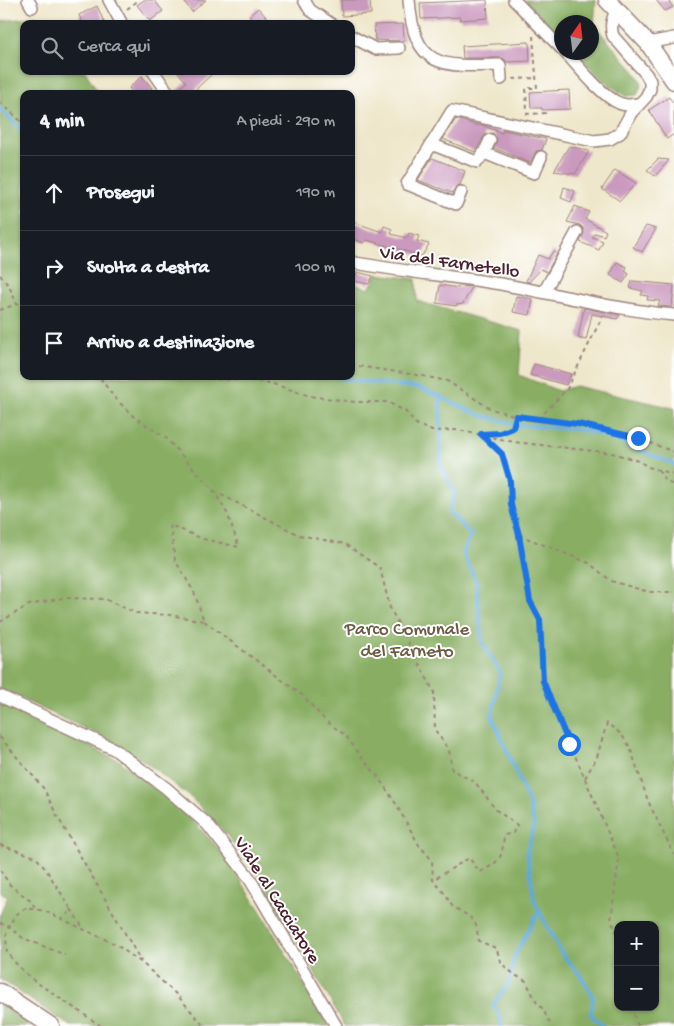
<!DOCTYPE html>
<html lang="it">
<head>
<meta charset="utf-8">
<style>
	:root { --surface:#171b24; --page:#20242c; --text:#f1f3f6; --muted:#9ea1a6; --line:#363941 }
	body { margin:0; font-family:"Gochi Hand",sans-serif; background:var(--page); color:var(--text) }
	.controls { position:absolute; right:15px; bottom:15px; display:grid; overflow:hidden; border-radius:10px; box-shadow:0 1px 4px #0004 }
	.controls button { width:45px; height:45px; display:grid; place-items:center; padding:0; border:0; border-bottom:1px solid var(--line); background:var(--surface); color:var(--text); font:25px sans-serif }
	.compass { position:absolute; left:554px; top:15px; width:45px; height:45px; border-radius:50%; background:var(--surface); box-shadow:0 1px 4px #0004; rotate:14deg }
	.stop { position:absolute; width:15px; height:15px; margin:-11px; border:4px solid #1a73e8; border-radius:50%; background:#fff }
	.stop.end { background:#1a73e8; border-color:#fff; box-shadow:0 1px 5px #0008 }
	.list { margin:0; padding:0; list-style:none }
	h2 { display:flex; justify-content:space-between; align-items:center; height:65px; margin:0; padding:0 20px; font-size:21px }
	h2 small { font-size:16px; font-weight:400; color:var(--muted) }
	.list li { display:grid; grid-template-columns:32px 1fr auto; gap:15px; align-items:center; box-sizing:border-box; height:75px; padding:0 20px; border-top:1px solid var(--line) }
	.list b { display:block; font-size:19px; white-space:nowrap }
	.list em { font-size:16px; font-style:normal; color:var(--muted) }
	.icon { flex:none; width:28px; height:28px; fill:none; stroke:currentColor; stroke-width:2; stroke-linecap:round; stroke-linejoin:round }
	.map { position:relative; flex:none; width:674px; height:1026px; overflow:hidden }
	.search { position:absolute; background:var(--surface); box-shadow:0 1px 4px #0004; left:20px; top:20px; width:335px; height:55px; display:flex; align-items:center; gap:12px; box-sizing:border-box; padding:0 18px; border-radius:10px; color:var(--muted); font-size:19px }
	.panel { position:absolute; background:var(--surface); box-shadow:0 1px 4px #0004; left:20px; top:90px; width:335px; height:290px; border-radius:10px }
	.map>svg:first-child { display:block }
	.forest { fill:#89ae63; stroke:#6a6647; fill-rule:evenodd }
	.lines { fill:none; stroke-linecap:round; stroke-linejoin:round }
	.stream { stroke:#61a8d7; stroke-width:4 }
	.building { fill:#ca99be }
	.street-casing { stroke:#9c837b; stroke-width:14 }
	.secondary-casing { stroke:#9c837b; stroke-width:19 }
	.path { stroke:#9c837b; stroke-width:2; stroke-dasharray:4 4; stroke-linecap:butt }
	.street { stroke:#fff; stroke-width:11 }
	.secondary { stroke:#fff; stroke-width:16 }
	.route { stroke:#1a73e8; stroke-width:6 }
	.labels { text-anchor:middle; stroke-width:4; stroke-linejoin:round; paint-order:stroke }
	.street-label { font-size:19px; fill:#4a1f2b; stroke:#fff }
	.park-label { font-size:19px; fill:#6c5b44; stroke:#fff }
</style>
</head>
<body>
<div class="map">
<svg width="674" height="1026" viewBox="0 0 674 1026">
	<rect width="100%" height="100%" fill="#fff"/>
	<filter id="ink" filterUnits="userSpaceOnUse"><feTurbulence type="fractalNoise" baseFrequency=".02" numOctaves="2"/><feDisplacementMap in="SourceGraphic" scale="10" xChannelSelector="R" yChannelSelector="G"/><feConvolveMatrix kernelMatrix="1 2 1 2 8 2 1 2 1" color-interpolation-filters="sRGB"/></filter>
	<filter id="wash" filterUnits="userSpaceOnUse"><feTurbulence type="fractalNoise" baseFrequency=".0096" numOctaves="4" result="noise"/><feDisplacementMap in="SourceGraphic" scale="20" xChannelSelector="R" yChannelSelector="G"/><feGaussianBlur stdDeviation="1.12" result="paint"/><feColorMatrix in="noise" values="0 0 0 0 0 0 0 0 0 0 0 0 0 0 0 0 0 1.4 0 .05"/><feComposite in="paint" operator="in"/></filter>
	<g filter="url(#wash)">
		<rect width="100%" height="100%" fill="#efe7cb"/>
		<!-- forest -->
		<g class="forest">
			<path d="M525 0H596L594 25 636 73 642 83 637 95 625 96 601 78 576 53 592 52V22H562L561 38Z"/>
			<path d="M34 17 65 24H24V71H85L99 94H24V376H351V282L369 289 377 274 416 279 417 301 522 331 519 375 559 391 575 386 674 408V1026H345L261 879 223 830 189 796 144 761 112 741 0 689V25L2 21ZM618 925H655V1007H618Z"/>
			<path d="M0 703 120 761 182 810 223 853 258 907 329 1026H70L0 979V915L8 896 0 892Z"/>
			<path d="M0 1004 32 1026H0Z"/>
		</g>
		<g class="lines">
			<!-- stream -->
			<g class="stream">
				<path d="M0 109 24 133"/>
				<path d="M334 376 351 380 420 388 480 415 518 425 582 430 603 435 674 464"/>
				<path d="M440 395 441 466 455 494 449 512 471 534 463 554 476 581 482 642 500 672 492 716 529 803 534 825 527 852 534 899 539 911 515 955 509 983 493 1005 500 1016 501 1026"/>
				<path d="M539 911 562 954 581 976 593 997 591 1015 603 1026"/>
			</g>
		</g>
		<g id="blocks">
			<!-- building -->
			<g class="building">
				<path d="M144 0H154L163 11 150 21 137 5Z"/>
				<path d="M183 0H206L192 12Z"/>
				<path d="M341 0H370L371 14 342 16Z"/>
				<path d="M487 0 488 18 460 20V17L421 19 420 3Z"/>
				<path d="M656 0H668L673 7 665 11Z"/>
				<path d="M97 6 105 24H83L79 15Z"/>
				<path d="M258 8 268 19 264 24H256L249 16Z"/>
				<path d="M403 24 404 41 375 40 374 25Z"/>
				<path d="M529 42 530 61 507 62 504 59 500 58H463L462 46Z"/>
				<path d="M177 71H215L195 90 198 94H176V91L186 82Z"/>
				<path d="M142 76 152 88 151 89 155 94H134L129 88Z"/>
				<path d="M569 90 570 109 542 110V108H531L530 92Z"/>
				<path d="M669 97 674 104V134L667 139 649 110Z"/>
				<path d="M456 119 476 125H482L502 133 503 130 546 139 542 150 536 151 530 163 494 148 497 139 493 133 485 134 475 152 443 139Z"/>
				<path d="M569 146 589 151 575 174 554 171Z"/>
				<path d="M432 158 465 171 460 185 456 186 452 193 418 180Z"/>
				<path d="M658 159 669 160 655 176 647 170Z"/>
				<path d="M615 170 636 183 620 201 602 189Z"/>
				<path d="M564 187 575 191 571 202 561 198Z"/>
				<path d="M575 206 589 212 585 219 606 231 604 236 595 233 592 237 603 241 599 250 580 242 584 232 583 228 580 225 567 222Z"/>
				<path d="M351 221 382 232 384 226 392 229 391 234 407 238 409 233 419 236 417 241 429 244 422 256 367 240 364 243 351 238Z"/>
				<path d="M646 226 656 229 642 252 633 247Z"/>
				<path d="M553 251 557 254 547 272 541 269 529 282 526 281 538 255 548 259Z"/>
				<path d="M617 262 627 267 625 271 629 274 623 283 610 275Z"/>
				<path d="M357 272 373 276 369 284 354 281Z"/>
				<path d="M632 281 674 285 672 307 658 306 660 301 647 300 648 296 641 295 643 291 630 288Z"/>
				<path d="M440 285 458 288 459 286 472 287 463 304 456 305V306L437 303Z"/>
				<path d="M516 296 533 299 530 315 513 312Z"/>
				<path d="M584 308 609 313 620 315 617 319 592 314 586 340 578 338Z"/>
				<path d="M534 364 571 374 566 385 530 375Z"/>
			</g>
		</g>
	</g>
	<g filter="url(#ink)">
		<use href="#blocks" fill-opacity="0" stroke="#9c837b" stroke-width="1"/>
		<g class="lines">
			<!-- street casing -->
			<g class="street-casing">
				<g id="street">
					<path d="M28 0 32 7"/>
					<path d="M109 0 122 24"/>
					<path d="M304 0 310 10 331 24"/>
					<path d="M409 0C414 69 442 67 500 65L501 79"/>
					<path d="M514 0 562 49"/>
					<path d="M351 36 375 49 399 48"/>
					<path d="M648 43 674 38"/>
					<path d="M565 52C578 66 603 97 619 103 625 106 632 105 638 104"/>
					<path d="M153 71 169 94"/>
					<path d="M431 144 477 162 484 153 534 173 541 157"/>
					<path d="M484 153 490 140"/>
					<path d="M461 192 456 204 407 184 452 111 594 141 610 139 620 133 631 113 646 97 650 89V81L646 74 613 36C610 26 612 20 616 10"/>
					<path d="M351 262C402 272 454 276 506 285 562 295 617 310 674 315"/>
					<path d="M544 292 577 232"/>
					<path d="M0 696 114 749 166 788 207 824 248 876 336 1026"/>
				</g>
			</g>
			<!-- secondary casing -->
			<g class="secondary-casing">
				<g id="secondary">
					<path d="M607 0 648 43 674 81"/>
					<path d="M0 992 51 1026"/>
				</g>
			</g>
			<!-- path -->
			<g class="path">
				<path d="M127 9 139 0"/>
				<path d="M533 36 537 88H526L527 114 546 113V110"/>
				<path d="M513 79 536 78"/>
				<path d="M0 102 24 124"/>
				<path d="M0 275 9 286 17 304"/>
				<path d="M0 310 17 304 24 303"/>
				<path d="M351 365 423 376 447 381 491 409 528 419 578 424 604 430 638 438 674 452"/>
				<path d="M202 376 209 379 252 380 273 384 310 396 355 402H387L405 411 416 424 432 431 458 430 514 442 612 453 639 461 648 467 674 474"/>
				<path d="M541 420 544 413 567 389 603 315"/>
				<path d="M481 434 502 454 510 481 511 505 519 535 530 601 540 620 543 681 619 858 611 920 618 936"/>
				<path d="M484 434 500 433 513 428 517 416"/>
				<path d="M659 470C660 476 666 481 671 484L674 483"/>
				<path d="M214 491 299 535 345 544 380 568 390 608 434 692 435 730 449 750 452 770 475 782 496 810 517 825 513 833 504 835C502 859 501 861 480 872L469 858 433 880"/>
				<path d="M519 535 589 563 611 581 649 592H674"/>
				<path d="M204 621 302 695 325 720 346 736 362 758 376 774 396 804 419 845 432 860 433 880 445 894 452 906 470 917 476 925 479 941 496 948 502 964 515 975 526 981 537 1003 543 1009 551 1026"/>
				<path d="M0 622 29 605 63 598 105 599 136 613 170 615 204 621 194 592 175 560 170 525 203 539 239 547 227 513 214 491 165 437 134 417 113 396 99 376"/>
				<path d="M0 737 44 789 56 814 141 961"/>
				<path d="M585 778 597 757 607 723 621 734 630 747 648 801 674 855"/>
				<path d="M0 845 36 857 47 871 71 909 68 914 61 918"/>
				<path d="M0 870 10 885 32 902 35 909"/>
				<path d="M71 909 82 926"/>
				<path d="M0 923 9 927 23 938 65 955"/>
				<path d="M631 1007 638 1026"/>
				<path d="M101 1026 33 980 18 966 7 952 6 936 9 927 17 914 24 909H37L49 913 115 944 142 963 177 995 204 1026"/>
			</g>
			<!-- street -->
			<use href="#street" class="street"/>
			<!-- secondary -->
			<use href="#secondary" class="secondary"/>
		</g>
	</g>
	<g class="lines" filter="url(#ink)">
		<!-- route -->
		<path class="route" d="M569 744 543 681 540 620 530 601 519 535 511 505 510 481 502 454 481 434 500 433 513 428 516 416 578 424 638 438"/>
	</g>
	<g class="labels">
		<!-- street labels -->
		<g class="street-label">
			<text transform="translate(450 260) rotate(8)" y="7">Via del Farnetello</text>
			<text transform="translate(279 899) rotate(58)" y="7">Viale al Cacciatore</text>
		</g>
		<!-- park labels -->
		<g class="park-label">
			<text x="407" y="634">Parco Comunale<tspan x="407" dy="22">del Farneto</tspan></text>
		</g>
	</g>
</svg>
<div class="controls">
<button>+</button>
<button>−</button>
</div>
<svg class="compass" viewBox="-18 -18 36 36"><path d="M0-13l5 13h-10z" fill="#e53935"/><path d="M0 13l5-13h-10z" fill="#9ea1a6"/></svg>
<div class="stop" style="left:569px;top:744px"></div>
<div class="stop end" style="left:638px;top:438px"></div>
<div class="search"><svg class="icon" aria-label="search" viewBox="0 0 24 24"><circle cx="10" cy="10" r="6"/><path d="M15 15l6 6"/></svg>Cerca qui</div>
<section class="panel">
<h2>4 min<small>A piedi · 290 m</small></h2>
<ul class="list">
<li><svg class="icon" aria-label="ahead" viewBox="0 0 24 24"><path d="M12 20V5M6 11l6-6 6 6"/></svg><div><b>Prosegui</b></div><em>190 m</em></li>
<li><svg class="icon" aria-label="right" viewBox="0 0 24 24"><path d="M7 20v-9h11M14 6l5 5-5 5"/></svg><div><b>Svolta a destra</b></div><em>100 m</em></li>
<li><svg class="icon" aria-label="arrive" viewBox="0 0 24 24"><path d="M6 21V4h12l-3 4 3 4H6"/></svg><div><b>Arrivo a destinazione</b></div></li>
</ul>
</section>
</div>
</body>
</html>
